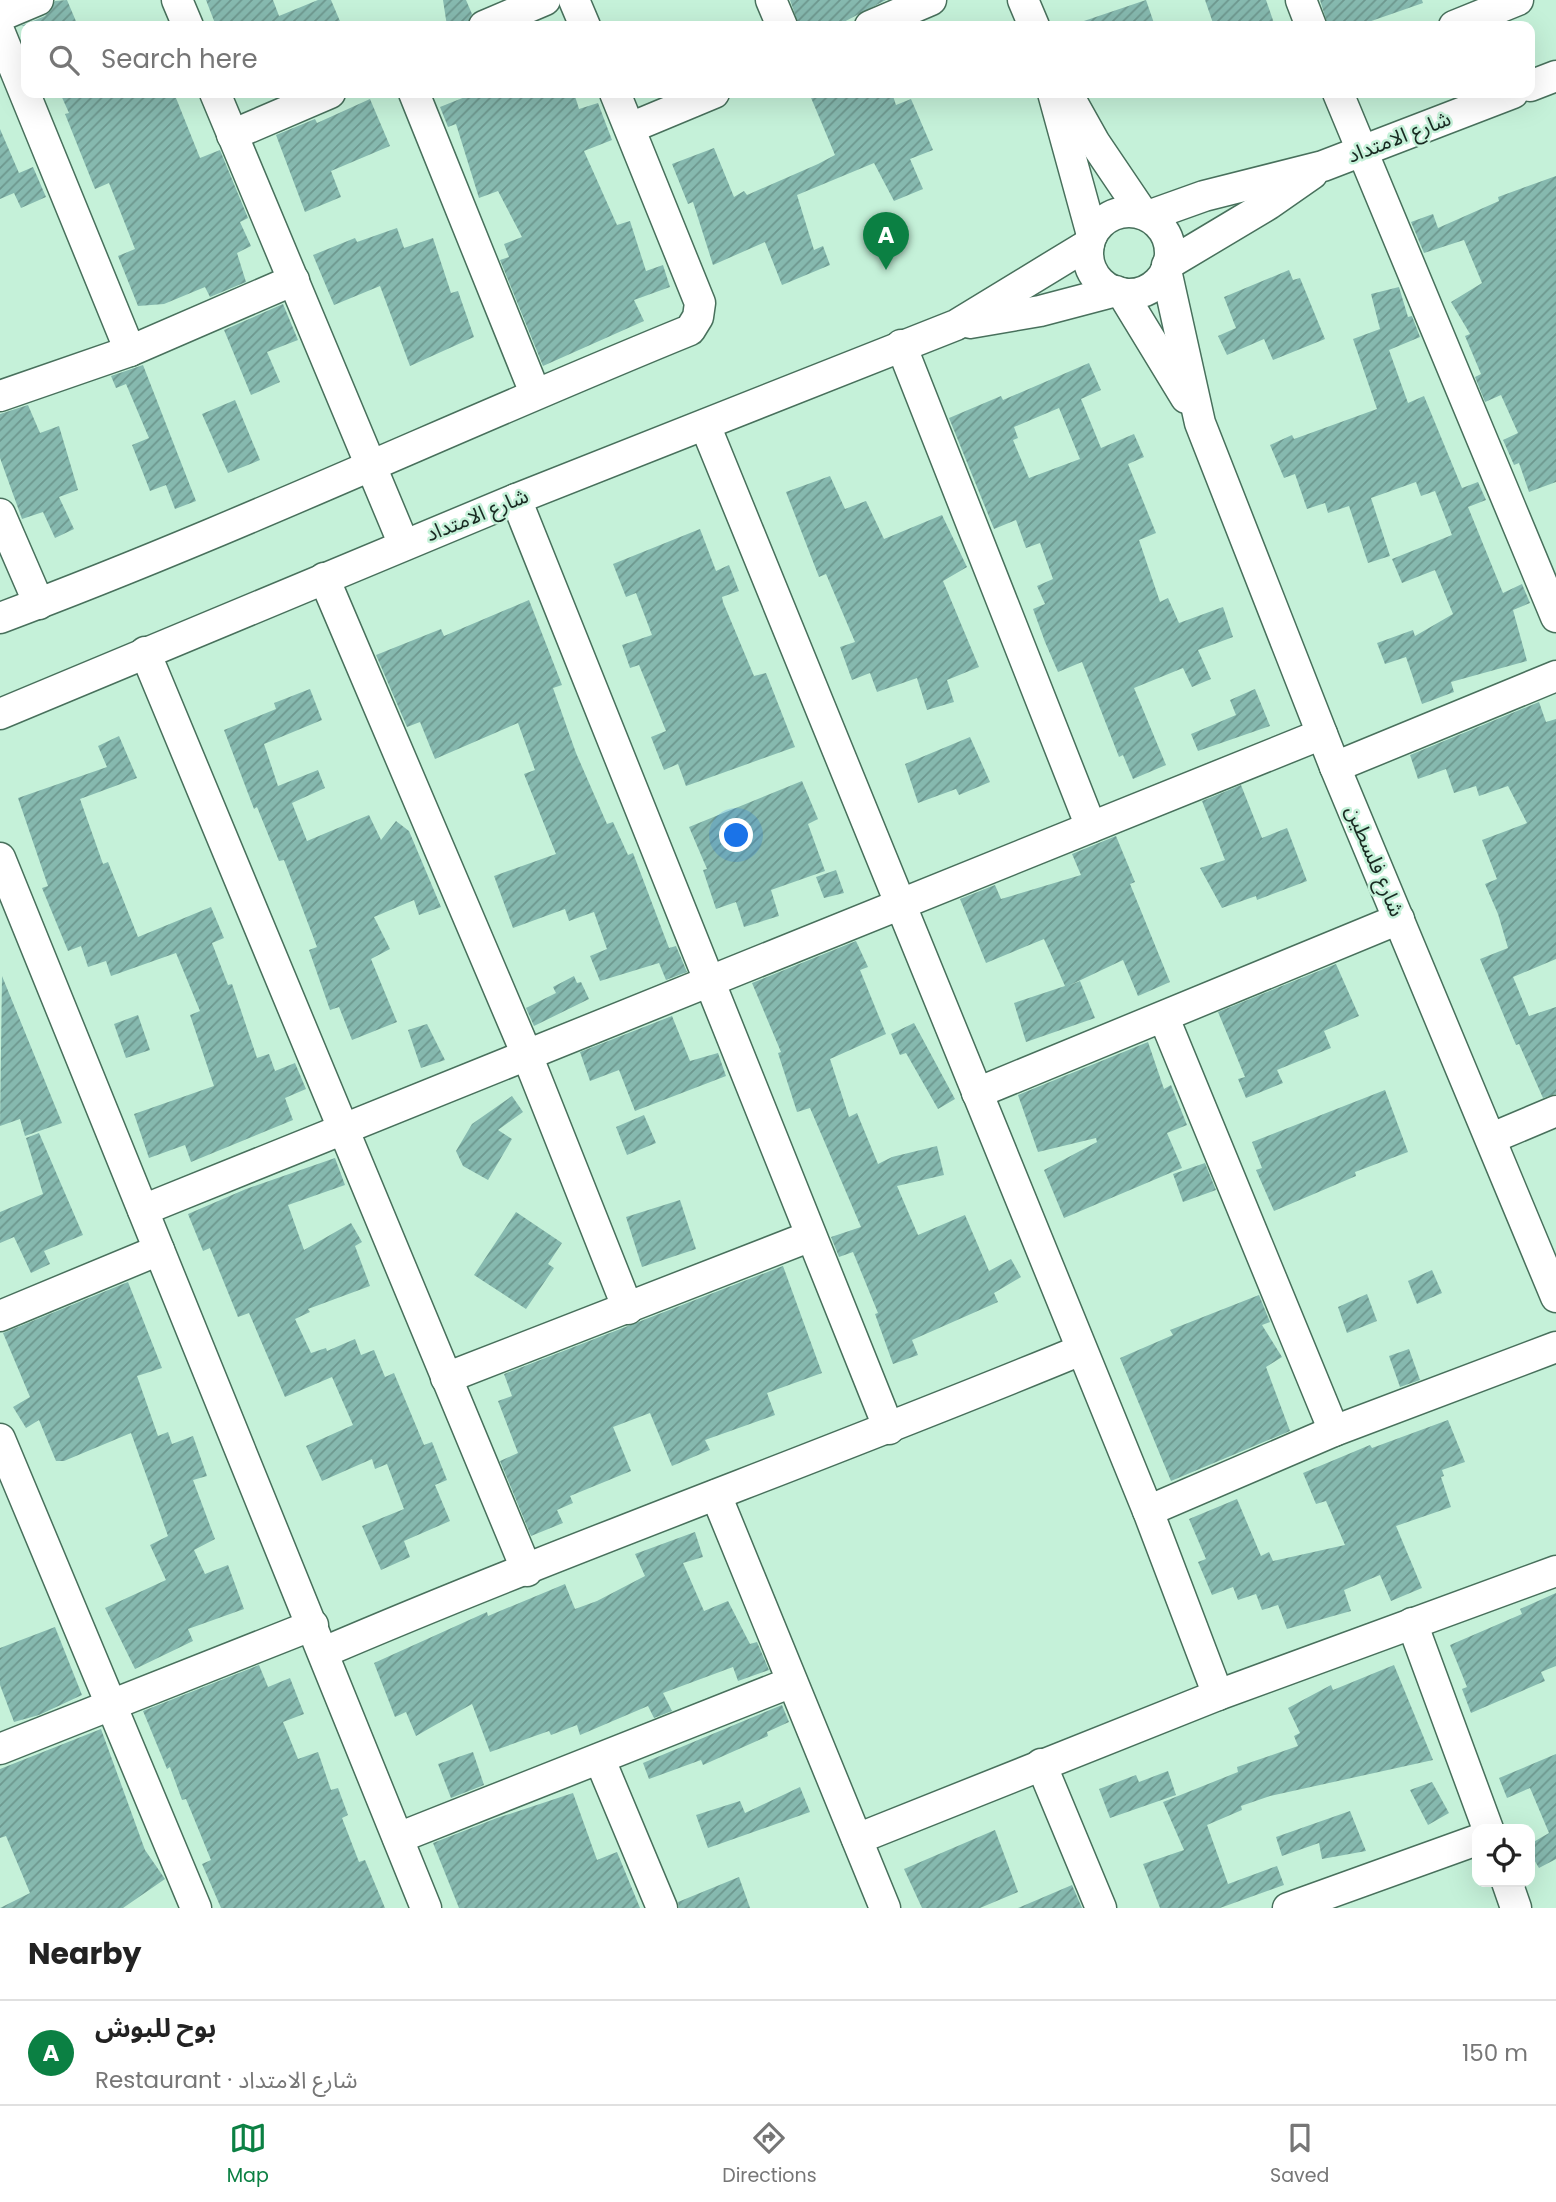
<!DOCTYPE html>
<html lang="en">
<head>
<meta charset="utf-8">
<style>
	:root { --surface:#fff; --page:#f6f6f6; --text:#222; --muted:#767676; --line:#e0e0e0; --accent:#0b8043 }
	body { margin:0; font-family:Poppins,"Noto Sans Arabic",sans-serif; background:var(--page); color:var(--text) }
	.controls { position:absolute; right:21px; bottom:21px; display:grid; overflow:hidden; border-radius:14px; box-shadow:0 7px 28px #0002 }
	.controls button { width:63px; height:63px; display:grid; place-items:center; padding:0; border:0; border-bottom:2px solid var(--line); background:var(--surface); color:var(--text); font:35px sans-serif }
	.you { position:absolute; left:737px; top:836px; width:24px; height:24px; margin:-18px; border:5px solid #fff; border-radius:50%; background:#1a73e8; box-shadow:0 0 0 10px #1a73e833 }
	.badge { display:grid; place-items:center; width:46px; height:46px; border-radius:50%; background:var(--accent); color:#fff; font-size:23px; font-weight:700 }
	.pin { position:absolute; translate:-50% -58px; filter:drop-shadow(0 2px 4px #0008) }
	.pin::after { content:''; position:absolute; top:37px; width:24px; height:21px; background:inherit; clip-path:polygon(0 0,100% 0,50% 100%) }
	.list { margin:0; padding:0; list-style:none }
	h2 { display:flex; justify-content:space-between; align-items:center; height:91px; margin:0; padding:0 28px; font-size:30px }
	h2 small { font-size:23px; font-weight:400; color:var(--muted) }
	.list li { display:grid; grid-template-columns:46px 1fr auto; gap:21px; align-items:center; box-sizing:border-box; height:105px; padding:0 28px; border-top:2px solid var(--line) }
	.list b { display:block; font-size:26px; white-space:nowrap }
	.list p { margin:0; font-size:23px; white-space:nowrap; color:var(--muted) }
	.list em { font-size:23px; font-style:normal; color:var(--muted) }
	.icon { flex:none; width:38px; height:38px; fill:none; stroke:currentColor; stroke-width:2; stroke-linecap:round; stroke-linejoin:round }
	.map { position:relative; flex:none; width:1556px; height:1908px; overflow:hidden }
	.search { position:absolute; background:var(--surface); box-shadow:0 7px 28px #0002; left:21px; right:21px; top:21px; height:77px; display:flex; align-items:center; gap:18px; box-sizing:border-box; padding:0 24px; border-radius:14px; color:var(--muted); font-size:26px }
	.sheet { height:196px; background:var(--surface) }
	nav { display:flex; justify-content:space-around; align-items:center; box-sizing:border-box; height:98px; border-top:2px solid var(--line); background:var(--surface); font-size:19px; color:var(--muted) }
	nav a { display:grid; justify-items:center; gap:4px }
	nav .on { color:var(--accent) }
	.map>svg:first-child { display:block }
	.building { fill:url(#building-hatch); fill-rule:evenodd }
	.lines { fill:none; stroke-linecap:round; stroke-linejoin:round }
	.minor-casing { stroke:#48705c; stroke-width:33 }
	.minor { stroke:#fff; stroke-width:30 }
	.labels { text-anchor:middle; stroke-width:5; stroke-linejoin:round; paint-order:stroke }
	.street-label { font-size:21px; fill:#192a22; stroke:#c5f1d9 }
</style>
</head>
<body>
<div class="map">
<svg width="1556" height="1908" viewBox="0 0 1556 1908">
	<defs>
		<pattern id="building-hatch" width="6" height="6" patternUnits="userSpaceOnUse" patternTransform="scale(1.75)"><rect width="6" height="6" fill="#86b9af"/><path d="M-1 1l2-2M0 6l6-6M5 7l2-2" fill="none" stroke="#6d978e"/></pattern>
	</defs>
	<rect width="100%" height="100%" fill="#c5f1d9"/>
	<!-- building -->
	<g class="building">
		<path d="M67 0 78 26H21L45 16 55 1Z"/>
		<path d="M206 0H273L279 16 318 0H331L342 26H216Z"/>
		<path d="M443 0H466L472 14 467 26H447Z"/>
		<path d="M790 0H886L836 26H799Z"/>
		<path d="M1146 0 1155 26H1078V23Z"/>
		<path d="M1205 0H1266L1275 26H1214Z"/>
		<path d="M1320 0H1422L1423 3 1357 26H1328Z"/>
		<path d="M60 93H174L200 158 220 150 248 218 240 222 251 246 237 253 246 282 210 297 205 287 164 304 138 306 118 256 135 249 109 183 95 189 65 114 69 113Z"/>
		<path d="M475 93H574L579 109 598 103 612 140 584 151 617 225 630 221 646 271 663 265 670 287 634 300 644 321 543 366 500 260 509 257 504 244 522 237 498 191 479 198 456 124 448 127 440 107Z"/>
		<path d="M809 93H892L896 105 911 99 933 150 910 159 923 189 894 201 874 163 797 195 814 250 823 246 830 265 782 285 765 242 713 265 693 202 688 204 672 164 714 148 734 197 744 191 747 195 818 164 835 155Z"/>
		<path d="M370 99 390 146 331 171 341 197 305 212 276 135 315 119 317 123Z"/>
		<path d="M0 129 19 173 33 167 46 197 21 208 14 193 0 199Z"/>
		<path d="M1556 176V482L1529 492 1519 463 1514 465 1503 440 1518 433 1501 395 1485 402 1475 377 1481 374 1465 336 1470 334 1451 302 1482 283 1464 240 1424 253 1411 222 1433 214 1438 228 1499 201 1498 197Z"/>
		<path d="M397 228 404 248 433 238 451 293 458 291 474 337 410 366 380 286 334 305 313 255 355 238 357 242Z"/>
		<path d="M1289 270 1293 280 1300 278 1325 339 1273 360 1264 339 1227 355 1218 336 1236 328 1224 297Z"/>
		<path d="M1399 287 1408 317 1412 316 1420 337 1389 350 1408 403 1424 396 1462 488 1478 482 1486 500 1468 507 1503 593 1522 584 1530 603 1513 610 1527 661 1451 682 1454 692 1422 704 1406 657 1385 664 1377 643 1413 630 1415 636 1453 614 1435 570 1402 583 1392 559 1452 535 1435 491 1421 496 1416 482 1371 498 1390 556 1368 563 1349 506 1328 513 1325 503 1307 509 1295 474 1284 478 1270 445 1292 435 1294 439 1377 409 1353 339 1380 329 1371 294Z"/>
		<path d="M283 304 298 340 267 352 280 382 251 395 224 330Z"/>
		<path d="M1089 363 1101 390 1081 399 1101 448 1134 434 1144 457 1128 464 1156 533 1139 540 1160 602 1168 598 1179 623 1223 607 1233 637 1198 650 1211 679 1192 687 1183 668 1134 688 1166 765 1133 779 1123 755 1119 757 1082 662 1058 672 1045 642 1033 609 1045 604 1037 586 1053 579 1040 543 1026 548 1016 520 994 529 949 418 1001 396 1003 400ZM1059 408 1080 459 1029 478 1013 440 1018 438 1014 427Z"/>
		<path d="M143 365 196 501 175 509 166 485 150 491 132 445 149 438 126 384 116 388 111 376Z"/>
		<path d="M235 400 260 460 228 473 202 414Z"/>
		<path d="M28 405 40 433 59 426 78 490 59 497 74 529 55 538 43 512 22 519 0 458V414Z"/>
		<path d="M830 476 845 509 866 501 884 539 942 515 967 567 943 581 979 667 947 680 954 702 927 710 917 678 877 692 870 673 852 680 840 647 855 642 826 574 819 577 786 492Z"/>
		<path d="M700 529 716 571 729 565 739 591 722 597 723 602 754 676 766 673 795 747 686 786 678 764 664 770 651 737 666 731 639 665 630 668 622 645 652 635 636 593 626 597 613 564Z"/>
		<path d="M529 600 562 685 553 688 576 753 607 824 613 822 628 855 633 853 669 948 676 946 687 972 666 980 659 963 600 981 590 956 607 949 594 912 569 921 565 909 513 928 494 876 556 854 524 774 535 770 518 723 435 759 420 722 407 727 376 655 441 629 444 636Z"/>
		<path d="M310 689 322 720 264 744 278 786 318 770 325 788 292 803 307 841 369 815 381 840 396 821 409 831 441 907 419 915 414 900 374 917 390 949 371 959 397 1022 352 1040 339 1007 330 1010 309 950 317 947 284 860 279 861 257 807 254 809 224 730 276 709 274 703Z"/>
		<path d="M1255 689 1270 726 1198 751 1191 734 1236 715 1230 700Z"/>
		<path d="M1539 702 1546 722 1556 719V959L1513 977 1529 1016 1556 1007V1094L1543 1098 1519 1044 1516 1045 1480 959 1508 948 1498 914 1485 884 1497 879 1482 840 1527 823 1508 786 1479 796 1476 786 1454 793 1446 769 1418 779 1410 755Z"/>
		<path d="M119 736 137 778 80 799 103 864 108 862 138 937 211 907 224 938 212 943 228 985 232 984 257 1058 269 1054 275 1071 295 1063 306 1089 285 1098 293 1120 191 1162 185 1145 149 1158 134 1114 214 1086 190 1015 200 1011 176 953 111 976 106 961 88 967 81 946 68 951 42 888 48 886 18 798 107 767 98 746Z"/>
		<path d="M970 737 990 782 959 795 956 789 918 803 905 764Z"/>
		<path d="M802 781 818 819 808 824 825 871 771 890 779 916 744 927 736 902 716 909 703 870 707 869 689 827Z"/>
		<path d="M1241 785 1262 838 1287 828 1307 881 1257 900 1256 896 1222 908 1200 868 1225 860 1202 801Z"/>
		<path d="M1116 836 1135 882 1130 884 1170 982 1138 996 1123 960 1068 986 1080 981 1095 1018 1026 1042 1014 1003 1065 986 1044 939 986 963 960 899 995 885 1001 899 1081 875 1072 854Z"/>
		<path d="M836 870 844 893 824 898 816 877Z"/>
		<path d="M856 941 868 967 860 970 886 1034 830 1059 849 1117 857 1113 878 1164 892 1157 937 1146 944 1175 897 1186 918 1235 965 1215 989 1271 1011 1259 1021 1277 994 1293 998 1302 912 1340 918 1355 893 1364 875 1314 878 1313 853 1252 839 1257 831 1237 861 1227 810 1108 797 1112 778 1053 781 1052 752 983Z"/>
		<path d="M1336 964 1359 1016 1324 1031 1331 1048 1277 1070 1283 1083 1246 1098 1238 1079 1245 1077 1218 1012Z"/>
		<path d="M2 976 62 1123 25 1136 20 1119 0 1126Z"/>
		<path d="M574 976 577 983 581 982 589 999 534 1026 526 1008 556 993 553 987Z"/>
		<path d="M138 1015 150 1050 126 1058 114 1024Z"/>
		<path d="M672 1016 690 1061 718 1053 726 1076 635 1111 619 1070 590 1081 580 1052Z"/>
		<path d="M914 1023 955 1099 938 1109 906 1053 900 1055 891 1034Z"/>
		<path d="M427 1024 445 1060 421 1068 408 1030Z"/>
		<path d="M1148 1042 1164 1089 1171 1085 1187 1125 1167 1133 1182 1168 1064 1218 1044 1170 1097 1142 1096 1138 1038 1152 1018 1095Z"/>
		<path d="M1385 1090 1408 1152 1355 1172 1356 1176 1274 1211 1256 1170 1262 1168 1252 1142Z"/>
		<path d="M512 1096 523 1112 498 1130 512 1139 488 1180 463 1166 456 1151 472 1124Z"/>
		<path d="M644 1115 656 1143 627 1155 616 1127Z"/>
		<path d="M39 1133 83 1235 44 1251 50 1264 31 1273 14 1237 0 1243V1212L43 1194 26 1138Z"/>
		<path d="M335 1158 345 1185 288 1205 304 1250 351 1223 362 1242 355 1246 370 1286 308 1309 310 1312 295 1319 311 1353 326 1348 327 1351 355 1339 361 1355 374 1350 385 1377 394 1373 424 1445 432 1442 447 1480 435 1485 450 1521 404 1541 410 1557 381 1570 362 1526 404 1509 387 1464 375 1469 372 1459 322 1481 306 1446 353 1425 332 1377 285 1397 249 1313 238 1317 210 1248 203 1251 188 1214 246 1189Z"/>
		<path d="M1205 1163 1216 1190 1183 1202 1173 1174Z"/>
		<path d="M680 1200 696 1249 642 1267 626 1217Z"/>
		<path d="M516 1212 562 1243 548 1264 554 1268 526 1309 474 1275Z"/>
		<path d="M783 1266 822 1373 767 1393 775 1415 705 1440 710 1450 672 1466 650 1413 613 1427 631 1471 570 1496 573 1503 557 1510 563 1523 531 1536 500 1461 518 1453 498 1401 512 1396 504 1374Z"/>
		<path d="M1432 1270 1442 1293 1417 1304 1408 1281Z"/>
		<path d="M128 1282 162 1368 137 1376 158 1436 168 1432 172 1444 193 1436 207 1476 193 1480 215 1539 194 1550 205 1574 228 1565 244 1609 188 1629 193 1641 135 1669 105 1608 166 1580 150 1545 168 1536 131 1433 64 1461H56L39 1420 26 1428 13 1407 30 1397 3 1333Z"/>
		<path d="M1367 1294 1377 1321 1347 1333 1338 1307Z"/>
		<path d="M1259 1295 1270 1322 1262 1325 1282 1357 1266 1367 1290 1431 1171 1481 1120 1358 1173 1335 1170 1330Z"/>
		<path d="M1409 1349 1420 1380 1400 1387 1389 1356Z"/>
		<path d="M1448 1420 1465 1462 1442 1470 1444 1476 1441 1477 1451 1507 1396 1526 1422 1588 1391 1601 1380 1575 1344 1590 1351 1611 1287 1629 1278 1605 1262 1610 1256 1594 1238 1600 1233 1587 1212 1595 1198 1562 1206 1559 1189 1519 1237 1499 1261 1556 1269 1552 1273 1561 1345 1545 1326 1501 1316 1504 1303 1473 1370 1445 1372 1448Z"/>
		<path d="M695 1532 703 1557 683 1563 704 1611 728 1601 750 1644 757 1642 769 1670 738 1681 733 1667 663 1693 672 1711 654 1718 648 1706 580 1735 577 1725 551 1735 549 1731 490 1752 472 1704 416 1736 406 1712 395 1717 374 1663 487 1612 488 1616 565 1584 575 1609 597 1601 645 1576 635 1554Z"/>
		<path d="M1556 1593V1666L1541 1672 1545 1681 1471 1713 1462 1689 1467 1687 1450 1645 1522 1614 1520 1609Z"/>
		<path d="M55 1627 82 1695 39 1715 14 1722 0 1685V1648Z"/>
		<path d="M259 1665 268 1687 290 1678 304 1714 283 1722 298 1759 318 1752 331 1790 338 1788 348 1815 342 1818 359 1862 365 1860 385 1908H221L202 1864 211 1860 186 1799 182 1800 170 1767 167 1769 143 1711Z"/>
		<path d="M1394 1665 1433 1760 1270 1796 1241 1806 1242 1810 1207 1825 1228 1884 1277 1866 1284 1885 1220 1908H1160L1143 1864 1184 1850 1163 1802 1238 1772 1237 1767 1298 1746 1294 1736 1300 1733 1288 1708 1331 1685 1333 1690Z"/>
		<path d="M782 1705 789 1722 767 1732 768 1736 703 1765 701 1760 649 1779 643 1763Z"/>
		<path d="M101 1729 145 1850 165 1879 123 1908H0L30 1893 6 1836 0 1838V1769Z"/>
		<path d="M473 1752 484 1785 451 1798 438 1764Z"/>
		<path d="M1556 1754V1859L1539 1868 1530 1853V1844L1549 1833 1530 1788 1507 1798 1499 1778Z"/>
		<path d="M1168 1771 1176 1795 1110 1818 1099 1789 1136 1775 1139 1782Z"/>
		<path d="M1432 1782 1449 1813 1428 1825 1410 1790Z"/>
		<path d="M800 1787 810 1812 708 1848 696 1815 740 1801 745 1813Z"/>
		<path d="M573 1793 597 1860 617 1852 640 1908H459L433 1843 497 1818Z"/>
		<path d="M1350 1811 1366 1851 1322 1859 1319 1843 1282 1856 1276 1837Z"/>
		<path d="M995 1830 1018 1892 980 1908H922L904 1869Z"/>
		<path d="M739 1877 750 1908H679L678 1902Z"/>
		<path d="M1072 1885 1082 1908H1018Z"/>
	</g>
	<g class="lines">
		<!-- minor casing -->
		<g class="minor-casing">
			<g id="minor">
				<path d="M177 0 188 26"/>
				<path d="M574 0 585 26"/>
				<path d="M771 0 782 26"/>
				<path d="M1023 0 1034 26"/>
				<path d="M1301 0 1311 26"/>
				<path d="M0 16 38 0"/>
				<path d="M484 26 545 0"/>
				<path d="M870 26 931 0"/>
				<path d="M1454 26 1518 0"/>
				<path d="M0 33 130 351"/>
				<path d="M1530 86 1556 76"/>
				<path d="M215 93 404 545"/>
				<path d="M414 93 535 393"/>
				<path d="M1053 93 1092 235"/>
				<path d="M1067 93 1095 143 1143 214"/>
				<path d="M1338 93 1556 617"/>
				<path d="M630 128 714 93"/>
				<path d="M232 135 330 93"/>
				<circle cx="1129" cy="253" r="41"/>
				<path d="M1148 216 1204 196 1323 166 1513 93"/>
				<path d="M1167 265 1269 204 1312 174"/>
				<path d="M1166 270 1200 423 1335 767 1556 1297"/>
				<path d="M1122 293 1186 398"/>
				<path d="M970 323 1040 311 1116 291"/>
				<path d="M901 345 1091 827"/>
				<path d="M0 396 130 351 294 280"/>
				<path d="M705 425 1148 1511 1218 1695"/>
				<path d="M516 499 889 1429"/>
				<path d="M0 514 39 604"/>
				<path d="M324 578 527 1055 628 1309"/>
				<path d="M0 618C233 531 459 424 690 330L698 317 700 303 615 93"/>
				<path d="M145 652 527 1571"/>
				<path d="M0 714 516 499 956 325 1089 244"/>
				<path d="M1335 767 1556 676"/>
				<path d="M0 858 426 1908"/>
				<path d="M1164 1018 1334 1431"/>
				<path d="M977 1093 1399 919"/>
				<path d="M1492 1138 1556 1111"/>
				<path d="M143 1210 1322 734"/>
				<path d="M0 1316 159 1250"/>
				<path d="M446 1378 811 1236"/>
				<path d="M0 1439 196 1908"/>
				<path d="M716 1495 885 1908"/>
				<path d="M1148 1511 1334 1431 1556 1347"/>
				<path d="M1412 1623 1488 1829"/>
				<path d="M324 1652C574 1545 830 1454 1081 1350"/>
				<path d="M0 1749 313 1625"/>
				<path d="M600 1760 662 1908"/>
				<path d="M1041 1764 1101 1908"/>
				<path d="M398 1838 792 1682"/>
				<path d="M857 1839 1218 1695 1556 1571"/>
				<path d="M1507 1882 1516 1908"/>
				<path d="M1288 1908 1477 1840"/>
			</g>
		</g>
		<!-- minor -->
		<use href="#minor" class="minor"/>
	</g>
	<g class="labels">
		<!-- street labels -->
		<g class="street-label">
			<text transform="translate(1399 137) rotate(-21)" y="7">شارع الامتداد</text>
			<text transform="translate(477 515) rotate(-22)" y="7">شارع الامتداد</text>
			<text transform="translate(1375 861) rotate(67)" y="7">شارع فلسطين</text>
		</g>
	</g>
</svg>
<div class="controls">
<button><svg class="icon" aria-label="locate" viewBox="0 0 24 24"><circle cx="12" cy="12" r="6"/><path d="M12 2v4M12 18v4M2 12h4M18 12h4"/></svg></button>
</div>
<div class="you"></div>
<div class="pin badge" style="left:886px;top:270px">A</div>
<div class="search"><svg class="icon" aria-label="search" viewBox="0 0 24 24"><circle cx="10" cy="10" r="6"/><path d="M15 15l6 6"/></svg>Search here</div>
</div>
<section class="sheet">
<h2>Nearby<small></small></h2>
<ul class="list">
<li><span class="badge">A</span><div><b>بوح للبوش</b><p>Restaurant · شارع الامتداد</p></div><em>150 m</em></li>
</ul>
</section>
<nav>
<a class="on"><svg class="icon" aria-label="map" viewBox="0 0 24 24"><path d="M3 6l6-2 6 2 6-2v14l-6 2-6-2-6 2zM9 4v14M15 6v14"/></svg>Map</a>
<a><svg class="icon" aria-label="directions" viewBox="0 0 24 24"><path d="M12 3l9 9-9 9-9-9zM9 14v-3h6M13 9l2 2-2 2"/></svg>Directions</a>
<a><svg class="icon" aria-label="saved" viewBox="0 0 24 24"><path d="M7 4h10v16l-5-4-5 4z"/></svg>Saved</a>
</nav>
</body>
</html>
